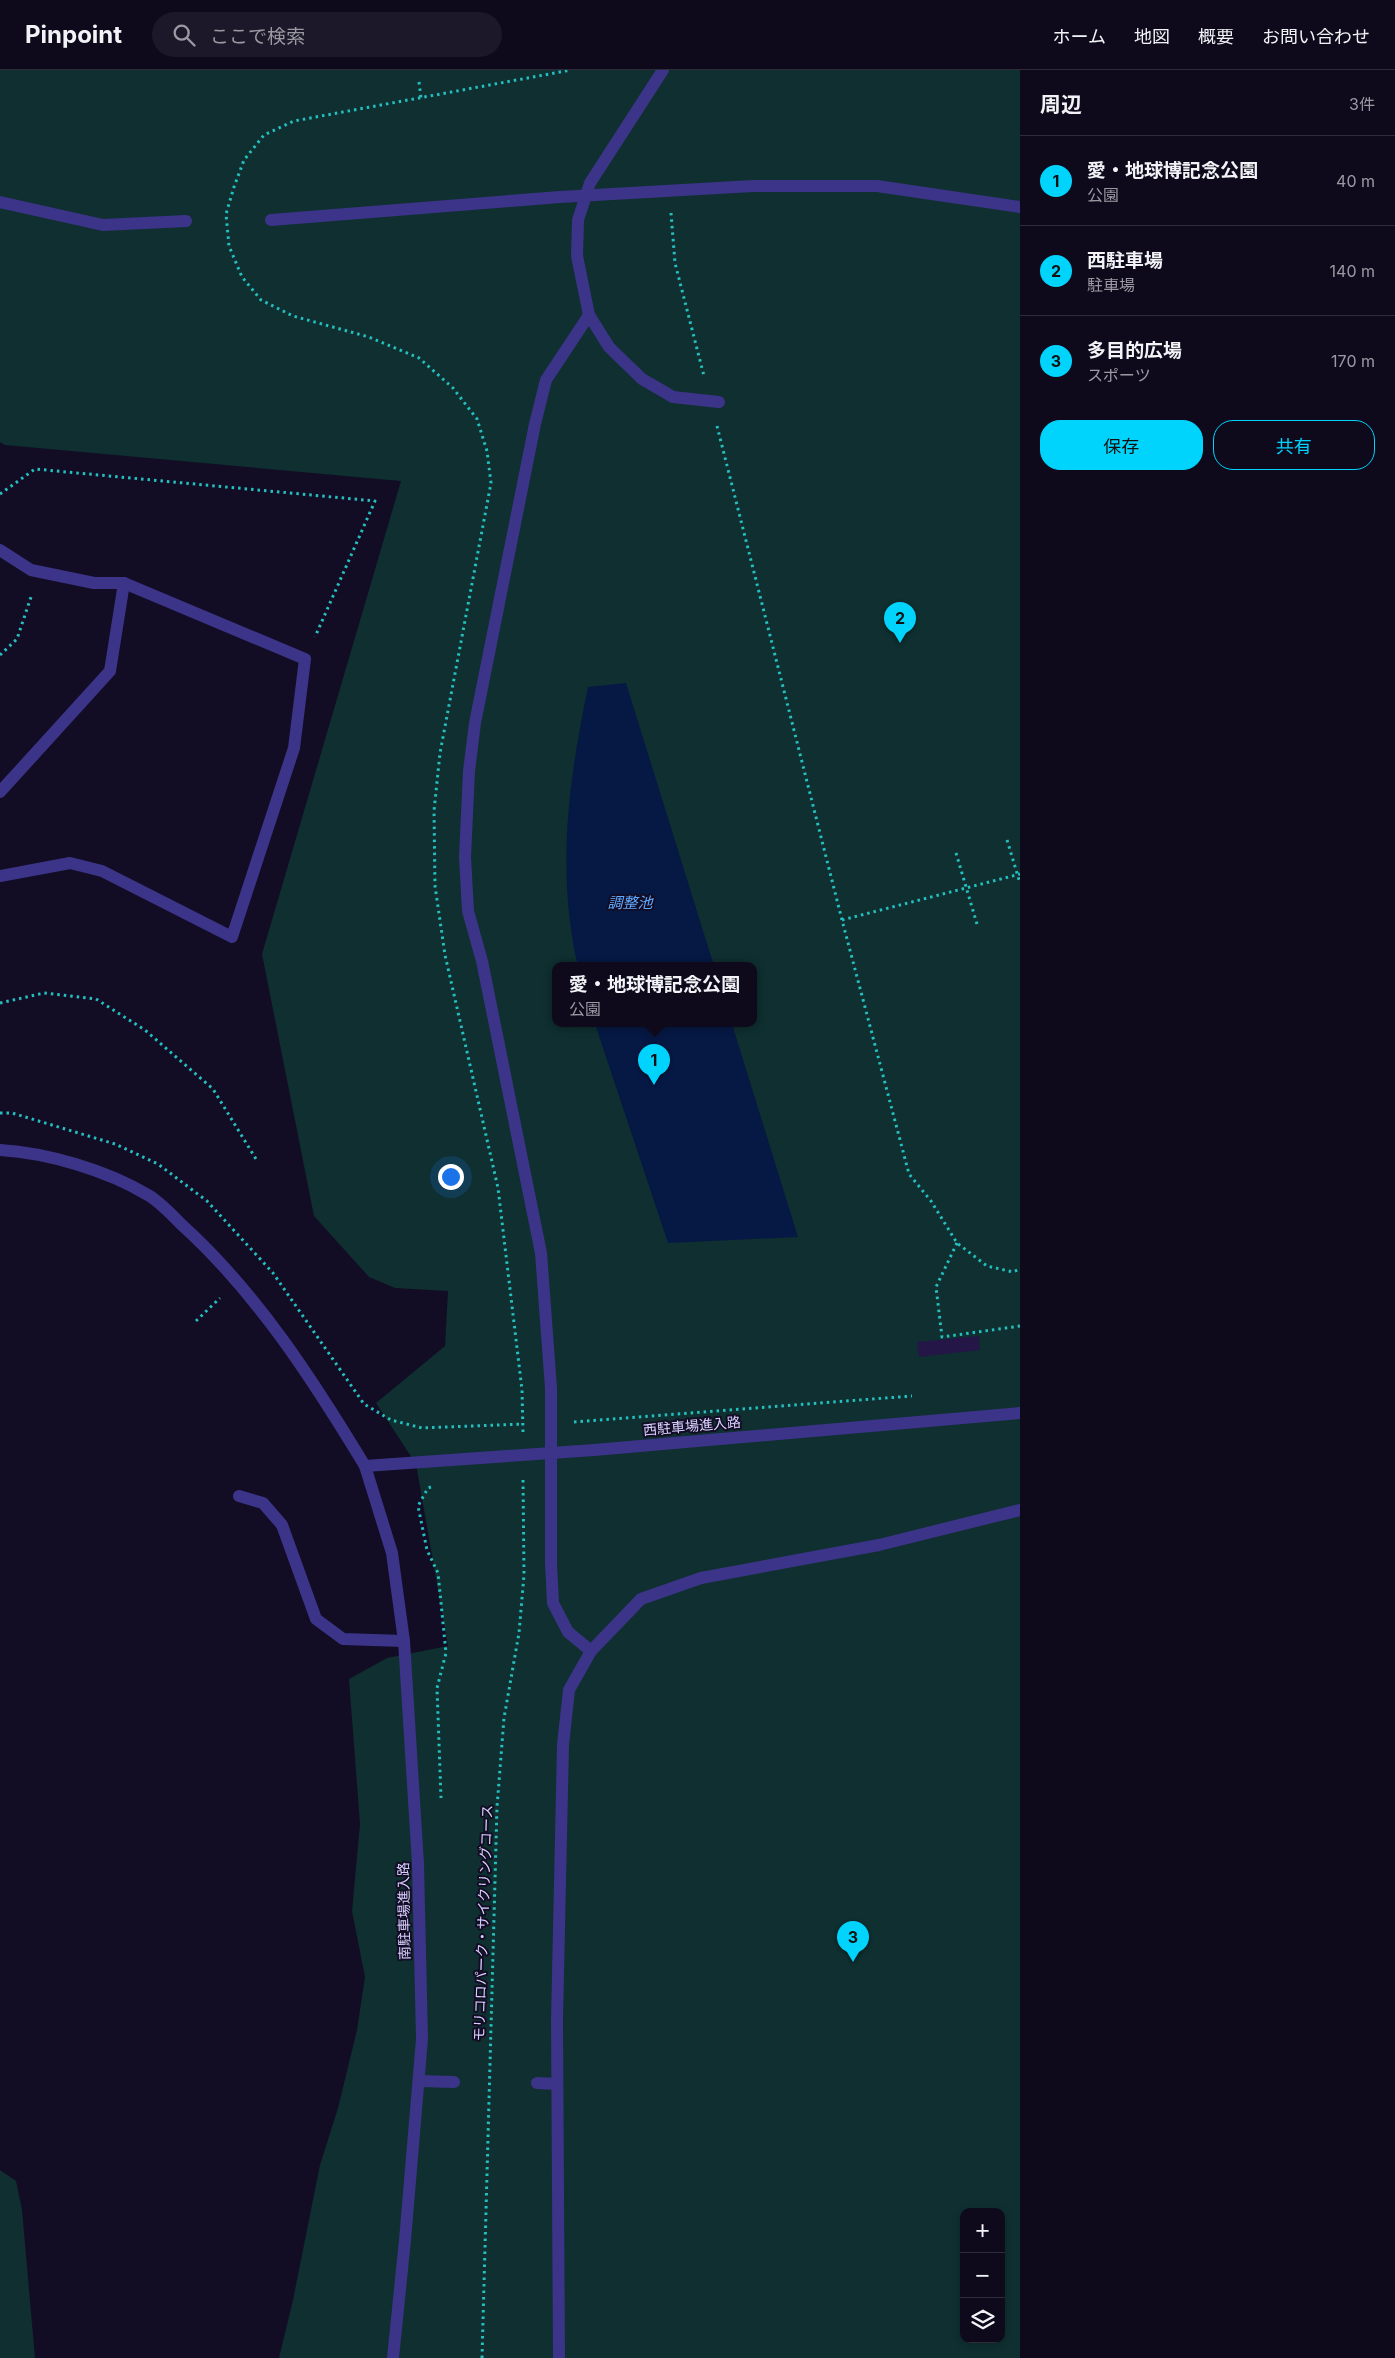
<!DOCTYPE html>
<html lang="ja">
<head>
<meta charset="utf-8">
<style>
	:root { --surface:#0e0a1c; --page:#1c1829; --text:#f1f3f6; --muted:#9b9aa3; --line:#2e2b3b; --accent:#00d4fc }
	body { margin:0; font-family:Inter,"Noto Sans JP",sans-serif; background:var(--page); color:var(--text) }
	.controls { position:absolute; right:15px; bottom:15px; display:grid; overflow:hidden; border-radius:10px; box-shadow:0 2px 8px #0003 }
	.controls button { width:45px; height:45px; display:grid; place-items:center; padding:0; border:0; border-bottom:1px solid var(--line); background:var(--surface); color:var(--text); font:25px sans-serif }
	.you { position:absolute; left:450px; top:1106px; width:18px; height:18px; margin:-12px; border:4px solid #fff; border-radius:50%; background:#1a73e8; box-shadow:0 0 0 8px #1a73e833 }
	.badge { display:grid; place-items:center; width:32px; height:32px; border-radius:50%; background:var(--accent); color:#111; font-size:16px; font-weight:700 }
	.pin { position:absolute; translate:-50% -41px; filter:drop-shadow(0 1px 2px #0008) }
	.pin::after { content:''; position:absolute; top:26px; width:18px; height:15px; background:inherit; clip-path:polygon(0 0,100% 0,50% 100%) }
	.popup { position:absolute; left:552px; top:892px; width:205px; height:65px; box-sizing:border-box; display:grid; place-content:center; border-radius:10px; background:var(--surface); filter:drop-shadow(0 1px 4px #0005); font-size:16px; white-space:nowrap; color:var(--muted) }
	.popup b { font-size:19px; color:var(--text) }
	.popup::after { content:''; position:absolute; left:50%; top:100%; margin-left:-10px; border:10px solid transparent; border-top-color:var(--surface) }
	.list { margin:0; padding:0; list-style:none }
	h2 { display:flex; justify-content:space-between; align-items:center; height:65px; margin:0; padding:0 20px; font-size:21px }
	h2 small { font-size:16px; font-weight:400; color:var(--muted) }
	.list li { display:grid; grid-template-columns:32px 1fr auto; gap:15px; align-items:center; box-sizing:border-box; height:90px; padding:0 20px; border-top:1px solid var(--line) }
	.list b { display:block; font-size:19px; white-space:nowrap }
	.list p { margin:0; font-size:16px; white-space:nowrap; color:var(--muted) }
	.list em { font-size:16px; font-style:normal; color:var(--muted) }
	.actions { display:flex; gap:10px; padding:15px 20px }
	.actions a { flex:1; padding:11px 0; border:1px solid var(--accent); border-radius:20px; text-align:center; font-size:18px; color:var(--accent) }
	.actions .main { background:var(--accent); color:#111 }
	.icon { flex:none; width:28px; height:28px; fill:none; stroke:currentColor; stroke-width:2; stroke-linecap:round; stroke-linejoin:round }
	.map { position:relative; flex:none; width:1020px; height:2288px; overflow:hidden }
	header { display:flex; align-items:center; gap:30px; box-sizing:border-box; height:70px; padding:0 25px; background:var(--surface); border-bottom:1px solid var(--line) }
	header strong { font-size:24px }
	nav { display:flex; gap:28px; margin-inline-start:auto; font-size:18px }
	.search { width:350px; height:45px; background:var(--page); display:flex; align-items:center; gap:12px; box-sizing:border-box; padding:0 18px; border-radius:28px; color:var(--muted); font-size:19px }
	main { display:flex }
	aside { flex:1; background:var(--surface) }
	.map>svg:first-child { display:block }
	.green { fill:#0f2f30; fill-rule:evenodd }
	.water { fill:#061945 }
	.building { fill:#241748 }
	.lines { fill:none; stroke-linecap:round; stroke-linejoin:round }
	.path { stroke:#25bfbf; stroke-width:3; stroke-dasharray:2.5 4; stroke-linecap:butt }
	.service { stroke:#3c3488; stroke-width:12 }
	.minor { stroke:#3c3488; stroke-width:12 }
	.labels { text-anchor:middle; stroke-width:4; stroke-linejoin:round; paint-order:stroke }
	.street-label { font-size:14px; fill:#d9d1ff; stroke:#120d25 }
	.water-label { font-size:15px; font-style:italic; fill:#5fabff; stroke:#120d25 }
</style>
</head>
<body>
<header>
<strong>Pinpoint</strong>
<div class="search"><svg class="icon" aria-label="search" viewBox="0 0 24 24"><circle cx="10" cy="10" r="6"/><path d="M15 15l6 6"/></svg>ここで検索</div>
<nav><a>ホーム</a><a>地図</a><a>概要</a><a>お問い合わせ</a></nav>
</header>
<main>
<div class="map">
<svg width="1020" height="2288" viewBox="0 0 1020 2288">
	<rect width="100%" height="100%" fill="#120d25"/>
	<!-- green -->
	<g class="green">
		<path d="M0 0H1020V2288H279L293 2230 320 2095 338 2038 357 1960 365 1907 352 1841 360 1754 349 1609 387 1588 448 1576 416 1394 376 1333 445 1276 448 1221 395 1218 369 1207 314 1146 262 884 401 411 5 375 0 372ZM555 896H753V954H555ZM964 2142H1001V2269H964Z"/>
		<path d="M0 2100 16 2111 22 2140 35 2288H0Z"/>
	</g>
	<!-- water -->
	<g class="water">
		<path d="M626 613 714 896H578C574 882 572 866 570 851 560 772 572 694 588 617Z"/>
		<path d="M595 954H732L798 1167 668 1173Z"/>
	</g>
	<!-- building -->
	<path class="building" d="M979 1266 980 1280 919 1287 917 1272Z"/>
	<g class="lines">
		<!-- path -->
		<g class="path">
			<path d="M419 12 421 28"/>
			<path d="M671 143 675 193 704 306"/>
			<path d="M717 356 842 850 909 1104 931 1131 957 1173 987 1196 1013 1202 1020 1199"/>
			<path d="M0 424 35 399 375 431 315 567"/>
			<path d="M0 585 17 569 32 524"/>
			<path d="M1007 770 1020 813"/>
			<path d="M956 783 977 854"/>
			<path d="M842 850 1020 804"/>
			<path d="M0 933 44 923 96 929 145 960 213 1019 256 1089"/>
			<path d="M0 1043H12L115 1074 158 1094 207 1131 273 1203 364 1334 391 1350 422 1358 523 1354"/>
			<path d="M957 1173 936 1217 942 1267 1020 1256"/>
			<path d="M196 1251 220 1228"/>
			<path d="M574 1352 912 1326"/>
			<path d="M523 1362 522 1320 498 1118 445 885 435 816 434 741 440 683 491 413 487 381 477 349 453 318 419 288 369 267 293 246 261 230 242 207 229 176 226 144 234 117 244 90 264 65 294 51 571 0"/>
			<path d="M431 1417 428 1418 418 1436 427 1480 438 1503 446 1583 437 1618 441 1728"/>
			<path d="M482 2288 497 1737 504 1648 519 1563 524 1505 523 1408"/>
		</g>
		<!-- service -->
		<g class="service">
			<path d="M663 0 590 113 578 150 577 186 589 245 609 277 642 309 673 327 719 332"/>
			<path d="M0 132 103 155 186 151"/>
			<path d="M271 150 560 127 753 116H877L1020 137"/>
			<path d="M589 245 546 310 535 354 475 653 469 701 465 787 468 841 482 891 541 1183 551 1318V1493L553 1533 568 1562 591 1581"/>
			<path d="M239 1426 263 1433 282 1455 316 1549 343 1569 404 1571"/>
			<path d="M419 2011 454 2012"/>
			<path d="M537 2013 557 2014"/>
			<path d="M393 2288 405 2170 422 1969 418 1794 404 1571 392 1483 365 1396 594 1380 1020 1343"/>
			<path d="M559 2288 557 1950 563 1675 569 1620 591 1581 641 1529 701 1508 879 1475 1020 1440"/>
		</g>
		<!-- minor -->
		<g class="minor">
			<path d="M0 480 31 500 94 513H124L305 589 294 678 232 867 102 801 70 793 0 806"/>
			<path d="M0 722 110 601 124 513"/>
			<path d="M0 1080C48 1083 106 1100 148 1125 160 1132 172 1145 182 1155 257 1223 313 1310 365 1396"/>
		</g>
	</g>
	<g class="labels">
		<!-- street labels -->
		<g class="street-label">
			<text transform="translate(692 1356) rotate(-5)" y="5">西駐車場進入路</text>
			<text transform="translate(404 1841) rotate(-91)" y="5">南駐車場進入路</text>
			<text transform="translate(483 1853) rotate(-88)" y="5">モリコロパーク・サイクリングコース</text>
		</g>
		<!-- water labels -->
		<g class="water-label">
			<text x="630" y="838">調整池</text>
		</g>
	</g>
</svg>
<div class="controls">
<button>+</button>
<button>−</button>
<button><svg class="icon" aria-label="layers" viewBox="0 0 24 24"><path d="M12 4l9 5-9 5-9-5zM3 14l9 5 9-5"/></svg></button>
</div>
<div class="you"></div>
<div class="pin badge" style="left:654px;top:1015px">1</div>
<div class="popup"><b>愛・地球博記念公園</b>公園</div>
<div class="pin badge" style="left:900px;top:573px">2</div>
<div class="pin badge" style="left:853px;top:1892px">3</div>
</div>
<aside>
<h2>周辺<small>3件</small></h2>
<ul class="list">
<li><span class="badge">1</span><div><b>愛・地球博記念公園</b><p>公園</p></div><em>40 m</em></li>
<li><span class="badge">2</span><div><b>西駐車場</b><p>駐車場</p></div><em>140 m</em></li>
<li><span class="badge">3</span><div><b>多目的広場</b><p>スポーツ</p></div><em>170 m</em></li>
</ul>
<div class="actions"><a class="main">保存</a><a>共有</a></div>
</aside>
</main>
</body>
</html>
